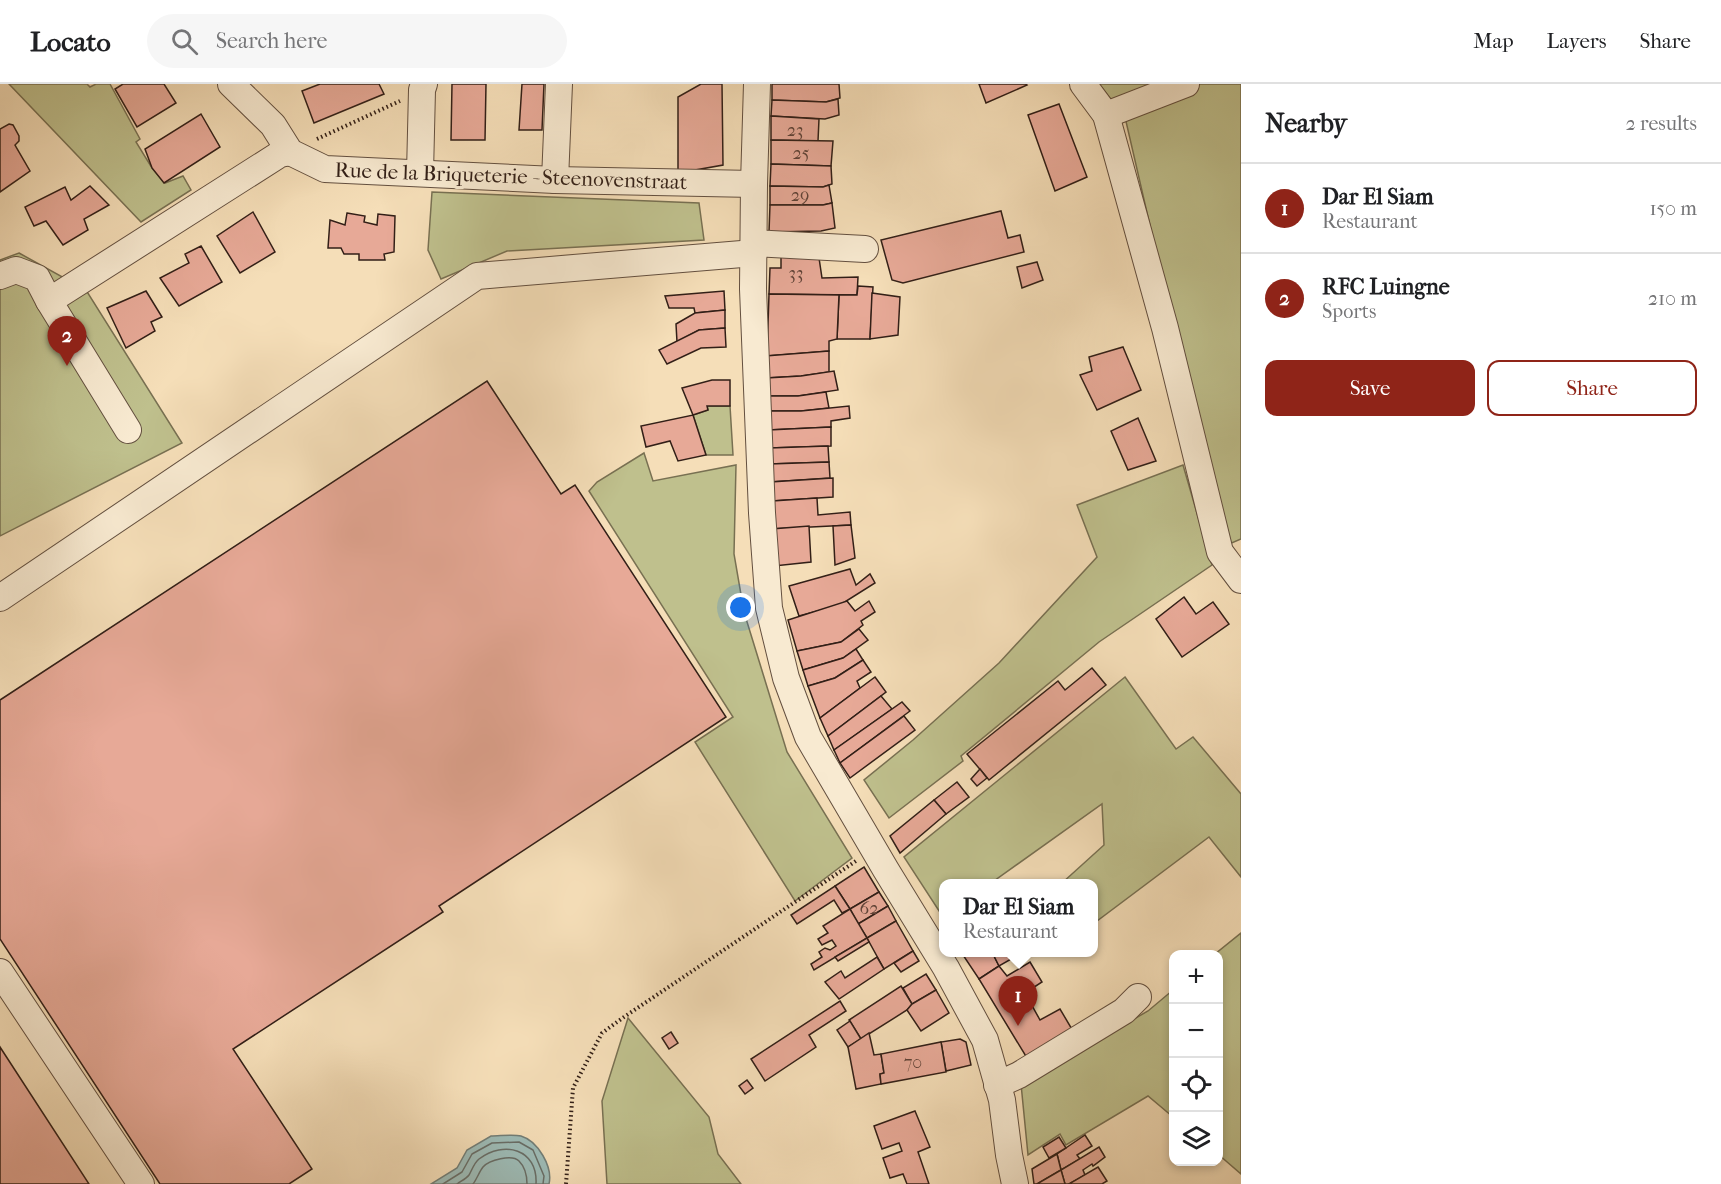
<!DOCTYPE html>
<html lang="en">
<head>
<meta charset="utf-8">
<style>
	:root { --surface:#fff; --page:#f6f6f6; --text:#202124; --muted:#757577; --line:#e0e0e0; --accent:#8f2418 }
	body { margin:0; font-family:"IM FELL French Canon",serif; background:var(--page); color:var(--text) }
	.controls { position:absolute; right:18px; bottom:18px; display:grid; overflow:hidden; border-radius:12px; box-shadow:0 3px 9px #0003 }
	.controls button { width:54px; height:54px; display:grid; place-items:center; padding:0; border:0; border-bottom:2px solid var(--line); background:var(--surface); color:var(--text); font:30px sans-serif }
	.you { position:absolute; left:741px; top:524px; width:21px; height:21px; margin:-15px; border:4px solid #fff; border-radius:50%; background:#1a73e8; box-shadow:0 0 0 9px #1a73e833 }
	.badge { display:grid; place-items:center; width:39px; height:39px; border-radius:50%; background:var(--accent); color:#fff; font-size:20px; font-weight:700 }
	.pin { position:absolute; translate:-50% -50px; filter:drop-shadow(0 2px 3px #0008) }
	.pin::after { content:''; position:absolute; top:32px; width:21px; height:18px; background:inherit; clip-path:polygon(0 0,100% 0,50% 100%) }
	.popup { position:absolute; left:939px; top:795px; width:159px; height:78px; box-sizing:border-box; display:grid; place-content:center; border-radius:12px; background:var(--surface); filter:drop-shadow(0 2px 4px #0005); font-size:20px; white-space:nowrap; color:var(--muted) }
	.popup b { font-size:22px; color:var(--text) }
	.popup::after { content:''; position:absolute; left:50%; top:100%; margin-left:-12px; border:12px solid transparent; border-top-color:var(--surface) }
	.list { margin:0; padding:0; list-style:none }
	h2 { display:flex; justify-content:space-between; align-items:center; height:78px; margin:0; padding:0 24px; font-size:26px }
	h2 small { font-size:20px; font-weight:400; color:var(--muted) }
	.list li { display:grid; grid-template-columns:39px 1fr auto; gap:18px; align-items:center; box-sizing:border-box; height:90px; padding:0 24px; border-top:2px solid var(--line) }
	.list b { display:block; font-size:22px; white-space:nowrap }
	.list p { margin:0; font-size:20px; white-space:nowrap; color:var(--muted) }
	.list em { font-size:20px; font-style:normal; color:var(--muted) }
	.actions { display:flex; gap:12px; padding:18px 24px }
	.actions a { flex:1; padding:14px 0; border:2px solid var(--accent); border-radius:12px; text-align:center; font-size:21px; color:var(--accent) }
	.actions .main { background:var(--accent); color:#fff }
	.icon { flex:none; width:33px; height:33px; fill:none; stroke:currentColor; stroke-width:2; stroke-linecap:round; stroke-linejoin:round }
	.map { position:relative; flex:none; width:1241px; height:1100px; overflow:hidden }
	header { display:flex; align-items:center; gap:36px; box-sizing:border-box; height:84px; padding:0 30px; background:var(--surface); border-bottom:2px solid var(--line) }
	header strong { font-size:28px }
	nav { display:flex; gap:33px; margin-inline-start:auto; font-size:21px }
	.search { width:420px; height:54px; background:var(--page); display:flex; align-items:center; gap:15px; box-sizing:border-box; padding:0 21px; border-radius:33px; color:var(--muted); font-size:22px }
	main { display:flex }
	aside { flex:1; background:var(--surface) }
	.map>svg:first-child { display:block }
	.green { fill:#bfc08d; stroke:#787052; stroke-width:1.5 }
	.water { fill:#9dbbb6; stroke:#727d76; stroke-width:1.5 }
	.lines { fill:none; stroke-linecap:round; stroke-linejoin:round }
	.shore { stroke:#686d66; stroke-width:1.5 }
	.building { fill:#e7a997; stroke:#321f17; stroke-width:1.5 }
	.minor-casing { stroke:#634f3f; stroke-width:28 }
	.path { stroke:#321f17; stroke-width:4; stroke-dasharray:1.5 3; stroke-linecap:butt }
	.minor { stroke:#f8ead1; stroke-width:26 }
	.labels { text-anchor:middle; stroke-width:6; stroke-linejoin:round; paint-order:stroke }
	.number-label { font-size:18px; fill:#5f4237 }
	.street-label { font-size:21px; fill:#321f17; stroke:#f8ead1 }
</style>
</head>
<body>
<header>
<strong>Locato</strong>
<div class="search"><svg class="icon" aria-label="search" viewBox="0 0 24 24"><circle cx="10" cy="10" r="6"/><path d="M15 15l6 6"/></svg>Search here</div>
<nav><a>Map</a><a>Layers</a><a>Share</a></nav>
</header>
<main>
<div class="map">
<svg width="1241" height="1100" viewBox="0 0 1241 1100">
	<rect width="100%" height="100%" fill="#f5deb8"/>
	<filter id="stains"><feTurbulence type="fractalNoise" baseFrequency=".00333" numOctaves="4"/><feColorMatrix values="0 0 0 0 .2 0 0 0 0 .09 0 0 0 0 .02 0 0 0 .5 -.17"/></filter>
	<radialGradient id="worn" r=".72"><stop offset=".6" stop-color="#630" stop-opacity="0"/><stop offset="1" stop-color="#630" stop-opacity=".3"/></radialGradient>
	<!-- green -->
	<g class="green">
		<path d="M9 0H87L90 3 96 0H110L140 55 136 58 152 84 165 99 183 92 191 106 141 138Z"/>
		<path d="M1099 0H1241V455L1227 461 1204 376 1125 33Z"/>
		<path d="M432 108 699 119 704 156 507 167 441 195 428 166Z"/>
		<path d="M19 169 86 206 182 359 0 452V176Z"/>
		<path d="M707 322H730L733 371H706L693 331 708 326Z"/>
		<path d="M644 369 653 397 736 381 734 470 744 528 787 668 852 774 795 817 695 658 733 633 589 407 597 398Z"/>
		<path d="M1183 381 1212 481 1099 558 961 672 963 677 889 734 864 696 913 656 999 579 1097 473 1077 421Z"/>
		<path d="M1125 593 1176 665 1193 653 1241 710V793L1209 753 1093 840V800L1062 799 1104 761 1102 720 991 799 943 800V833L904 773Z"/>
		<path d="M1241 849V1090L1219 1071 1218 870H1215Z"/>
		<path d="M1173 906V1033L1148 1012 1066 1061 1060 1050 1028 1071 1021 1000 1148 927Z"/>
		<path d="M628 934 709 1033 718 1070 741 1100H607L602 1017Z"/>
	</g>
	<!-- water -->
	<path class="water" d="M491 1052C500 1052 513 1050 521 1052 538 1057 553 1083 549 1100H431L457 1084 467 1066Z"/>
	<g class="lines">
		<!-- shore -->
		<g class="shore">
			<path d="M443 1100 462 1088 472 1070 492 1059 519 1058 533 1066 544 1092 543 1100"/>
			<path d="M457 1100C461 1097 466 1095 469 1091 472 1086 474 1079 479 1075 504 1056 538 1065 536 1100"/>
			<path d="M473 1100C477 1095 479 1088 483 1083 489 1076 512 1070 519 1077 525 1083 527 1093 527 1100"/>
		</g>
	</g>
	<!-- building -->
	<g class="building">
		<path d="M123 0H164L176 19 137 43 115 5Z"/>
		<path d="M320 0H379L384 10 314 39 302 7Z"/>
		<path d="M452 0H486L485 56H451Z"/>
		<path d="M522 0H544L542 46H519Z"/>
		<path d="M701 0H722L723 81 678 89V13Z"/>
		<path d="M772 0H839L840 14 826 18 772 16Z"/>
		<path d="M979 0H1026L1027 1 986 19Z"/>
		<path d="M838 15 839 31 825 35 771 32 772 16 826 18Z"/>
		<path d="M1059 20 1087 93 1055 107 1028 31Z"/>
		<path d="M201 30 220 63 164 99 152 84 145 65Z"/>
		<path d="M771 32 819 35 818 57 771 56Z"/>
		<path d="M9 40 13 41 19 52V57L15 61 30 87 0 108V45Z"/>
		<path d="M771 56 833 57 831 82 771 80Z"/>
		<path d="M771 80 831 82 832 100 823 103 770 102Z"/>
		<path d="M829 101 832 119 823 121H770V102L823 103Z"/>
		<path d="M90 102 109 121 84 135 88 146 63 161 46 137 34 142 25 123 65 103 71 116Z"/>
		<path d="M832 119 835 144 821 147 769 148 770 121H823Z"/>
		<path d="M1001 127 1008 154 1020 151 1024 168 903 199 892 196 881 156Z"/>
		<path d="M253 128 275 168 240 189 217 152Z"/>
		<path d="M347 129 365 132 364 138 377 141 378 130 395 132 394 168 384 170 385 176H359V170H344L341 164H328L330 136 345 141Z"/>
		<path d="M201 162 222 198 179 222 160 194 189 179 185 170Z"/>
		<path d="M781 171 819 174 822 194 858 193 857 211 769 210 770 184H781Z"/>
		<path d="M1037 178 1043 196 1022 204 1017 183Z"/>
		<path d="M858 202 873 203 870 255H837L839 211H857Z"/>
		<path d="M146 207 162 233 151 238 155 247 126 264 107 224Z"/>
		<path d="M724 207 725 226 695 229 694 224H669L665 212Z"/>
		<path d="M872 209 900 213 898 251 870 255Z"/>
		<path d="M769 210 839 211 837 255 829 257V267L767 272Z"/>
		<path d="M725 226V244L699 246 677 258 676 240 695 229Z"/>
		<path d="M725 244 726 263 701 264 667 280 659 266 699 246Z"/>
		<path d="M1123 263 1141 306 1097 326 1080 291 1092 287 1089 273Z"/>
		<path d="M829 267V288L801 292 766 294 765 272Z"/>
		<path d="M834 287 838 306 798 312H766V294L801 292Z"/>
		<path d="M712 296H730V322H707L708 326 693 331 682 304Z"/>
		<path d="M487 297 561 410 575 401 726 633 439 822 443 828 233 965 312 1085 289 1100H160L0 855V616Z"/>
		<path d="M826 308 829 324 801 327H767L766 312H798Z"/>
		<path d="M849 322 850 334 831 337V343L768 346 767 327H801Z"/>
		<path d="M693 331 706 371 678 377 670 357 646 363 641 342Z"/>
		<path d="M1138 334 1156 377 1128 386 1111 347Z"/>
		<path d="M831 343V362L769 364 768 346Z"/>
		<path d="M828 362 829 378 769 380V364Z"/>
		<path d="M829 378 830 394 770 398 769 380Z"/>
		<path d="M833 394V413L772 417 770 398Z"/>
		<path d="M817 414 818 431 850 428 851 441 771 445 772 417Z"/>
		<path d="M851 441 855 474 835 481 833 442Z"/>
		<path d="M809 442 811 478 774 482 771 445Z"/>
		<path d="M850 485 856 501 870 490 875 499 840 521 799 532 789 502Z"/>
		<path d="M1184 513 1196 530 1213 518 1229 540 1182 573 1156 535Z"/>
		<path d="M847 517 855 527 869 517 875 528 861 537 863 541 841 558 797 567 788 536Z"/>
		<path d="M859 545 868 556 843 574 803 586 797 567 841 558Z"/>
		<path d="M856 565 863 576 835 594 808 602 803 586 843 574Z"/>
		<path d="M863 576 871 588 857 597 860 604 820 634 808 602 835 594Z"/>
		<path d="M1092 584 1106 601 989 696 967 670 1058 597 1065 606Z"/>
		<path d="M875 593 886 608 828 652 820 634Z"/>
		<path d="M881 612 892 625 834 666 828 652Z"/>
		<path d="M902 618 910 627 840 679 834 666Z"/>
		<path d="M904 632 915 646 850 694 840 679Z"/>
		<path d="M980 685 987 694 977 702 971 695Z"/>
		<path d="M957 698 969 713 946 730 934 716Z"/>
		<path d="M934 716 946 730 900 769 890 752Z"/>
		<path d="M864 783 879 808 850 825 835 802Z"/>
		<path d="M835 802 850 825 842 829 834 816 797 840 791 831Z"/>
		<path d="M879 808 888 822 858 840 850 825Z"/>
		<path d="M888 822 896 837 867 854 858 840Z"/>
		<path d="M850 825 867 854 814 886 811 880 822 873 819 868 825 864 830 866 836 862 832 856 822 861 818 855 828 849 823 842Z"/>
		<path d="M896 837 913 867 884 885 867 854Z"/>
		<path d="M867 854 869 858 838 877 835 873Z"/>
		<path d="M913 867 919 877 901 888 894 879Z"/>
		<path d="M961 868H992L999 882 979 895Z"/>
		<path d="M992 868H1019L1020 870 999 882Z"/>
		<path d="M877 873 884 885 839 915 825 898 841 887 845 894Z"/>
		<path d="M1030 878 1042 898 1025 909 1040 936 1060 925 1073 947 1027 974 979 895 999 882 1007 892Z"/>
		<path d="M926 890 936 906 912 920 903 904Z"/>
		<path d="M901 902 912 920 907 926 861 955 849 936Z"/>
		<path d="M936 906 949 929 921 947 907 926 912 920Z"/>
		<path d="M840 917 846 927 809 951 816 963 765 997 751 975Z"/>
		<path d="M850 937 861 955 848 963 837 946Z"/>
		<path d="M671 948 678 959 669 965 662 954Z"/>
		<path d="M869 949 874 971 881 970 884 989 880 990 881 1000 856 1005 848 963Z"/>
		<path d="M960 955 966 958 971 981 946 987 941 958Z"/>
		<path d="M941 958 946 988 881 1000 880 990 884 989 881 970Z"/>
		<path d="M0 963 89 1100H0Z"/>
		<path d="M747 996 753 1004 745 1010 739 1002Z"/>
		<path d="M915 1027 930 1063 918 1068 929 1100H907L903 1090 890 1094 883 1074 902 1067 899 1059 882 1065 874 1042Z"/>
		<path d="M1085 1051 1092 1062 1077 1071 1080 1075 1061 1086 1057 1070Z"/>
		<path d="M1059 1053 1066 1064 1049 1074 1043 1063Z"/>
		<path d="M1099 1063 1105 1073 1093 1082 1092 1080 1083 1086 1085 1091 1080 1094 1069 1100H1065L1061 1086Z"/>
		<path d="M1057 1070 1061 1086 1037 1100H1034L1032 1085Z"/>
		<path d="M1098 1083 1107 1097 1102 1100H1069Z"/>
		<path d="M1061 1086 1065 1100H1037Z"/>
	</g>
	<g class="lines">
		<!-- minor casing -->
		<g class="minor-casing">
			<g id="minor">
				<path d="M231 0 273 41 290 68 325 85 555 96 754 100"/>
				<path d="M757 0 754 100 753 205 762 429 769 524 786 594 808 653 886 786 946 884 985 956 1002 1016 1009 1071 1015 1100"/>
				<path d="M1083 0 1106 31 1165 244 1220 468 1241 496"/>
				<path d="M1106 31 1186 0"/>
				<path d="M420 89 422 6 424 0"/>
				<path d="M555 96 559 0"/>
				<path d="M754 159 865 165"/>
				<path d="M0 192 16 186 37 194 49 217 280 70 290 68"/>
				<path d="M49 217 128 346"/>
				<path d="M0 514 477 192 754 169"/>
				<path d="M0 888 141 1100"/>
				<path d="M997 1001 1019 991 1124 927 1138 913"/>
			</g>
		</g>
		<!-- path -->
		<g class="path">
			<path d="M317 55 400 17"/>
			<path d="M566 1100 573 1004 602 949 624 933 856 777"/>
		</g>
		<!-- minor -->
		<use href="#minor" class="minor"/>
	</g>
	<g class="labels">
		<!-- number labels -->
		<g class="number-label">
			<text x="795" y="52">23</text>
			<text x="801" y="75">25</text>
			<text x="800" y="117">29</text>
			<text x="796" y="195">33</text>
			<text x="869" y="830">62</text>
			<text x="913" y="984">70</text>
		</g>
		<!-- street labels -->
		<g class="street-label">
			<text transform="translate(511 92) rotate(2)" y="7">Rue de la Briqueterie - Steenovenstraat</text>
		</g>
	</g>
	<rect width="100%" height="100%" filter="url(#stains)"/>
	<rect width="100%" height="100%" fill="url(#worn)"/>
</svg>
<div class="controls">
<button>+</button>
<button>−</button>
<button><svg class="icon" aria-label="locate" viewBox="0 0 24 24"><circle cx="12" cy="12" r="6"/><path d="M12 2v4M12 18v4M2 12h4M18 12h4"/></svg></button>
<button><svg class="icon" aria-label="layers" viewBox="0 0 24 24"><path d="M12 4l9 5-9 5-9-5zM3 14l9 5 9-5"/></svg></button>
</div>
<div class="you"></div>
<div class="pin badge" style="left:1018px;top:942px">1</div>
<div class="popup"><b>Dar El Siam</b>Restaurant</div>
<div class="pin badge" style="left:67px;top:282px">2</div>
</div>
<aside>
<h2>Nearby<small>2 results</small></h2>
<ul class="list">
<li><span class="badge">1</span><div><b>Dar El Siam</b><p>Restaurant</p></div><em>150 m</em></li>
<li><span class="badge">2</span><div><b>RFC Luingne</b><p>Sports</p></div><em>210 m</em></li>
</ul>
<div class="actions"><a class="main">Save</a><a>Share</a></div>
</aside>
</main>
</body>
</html>
